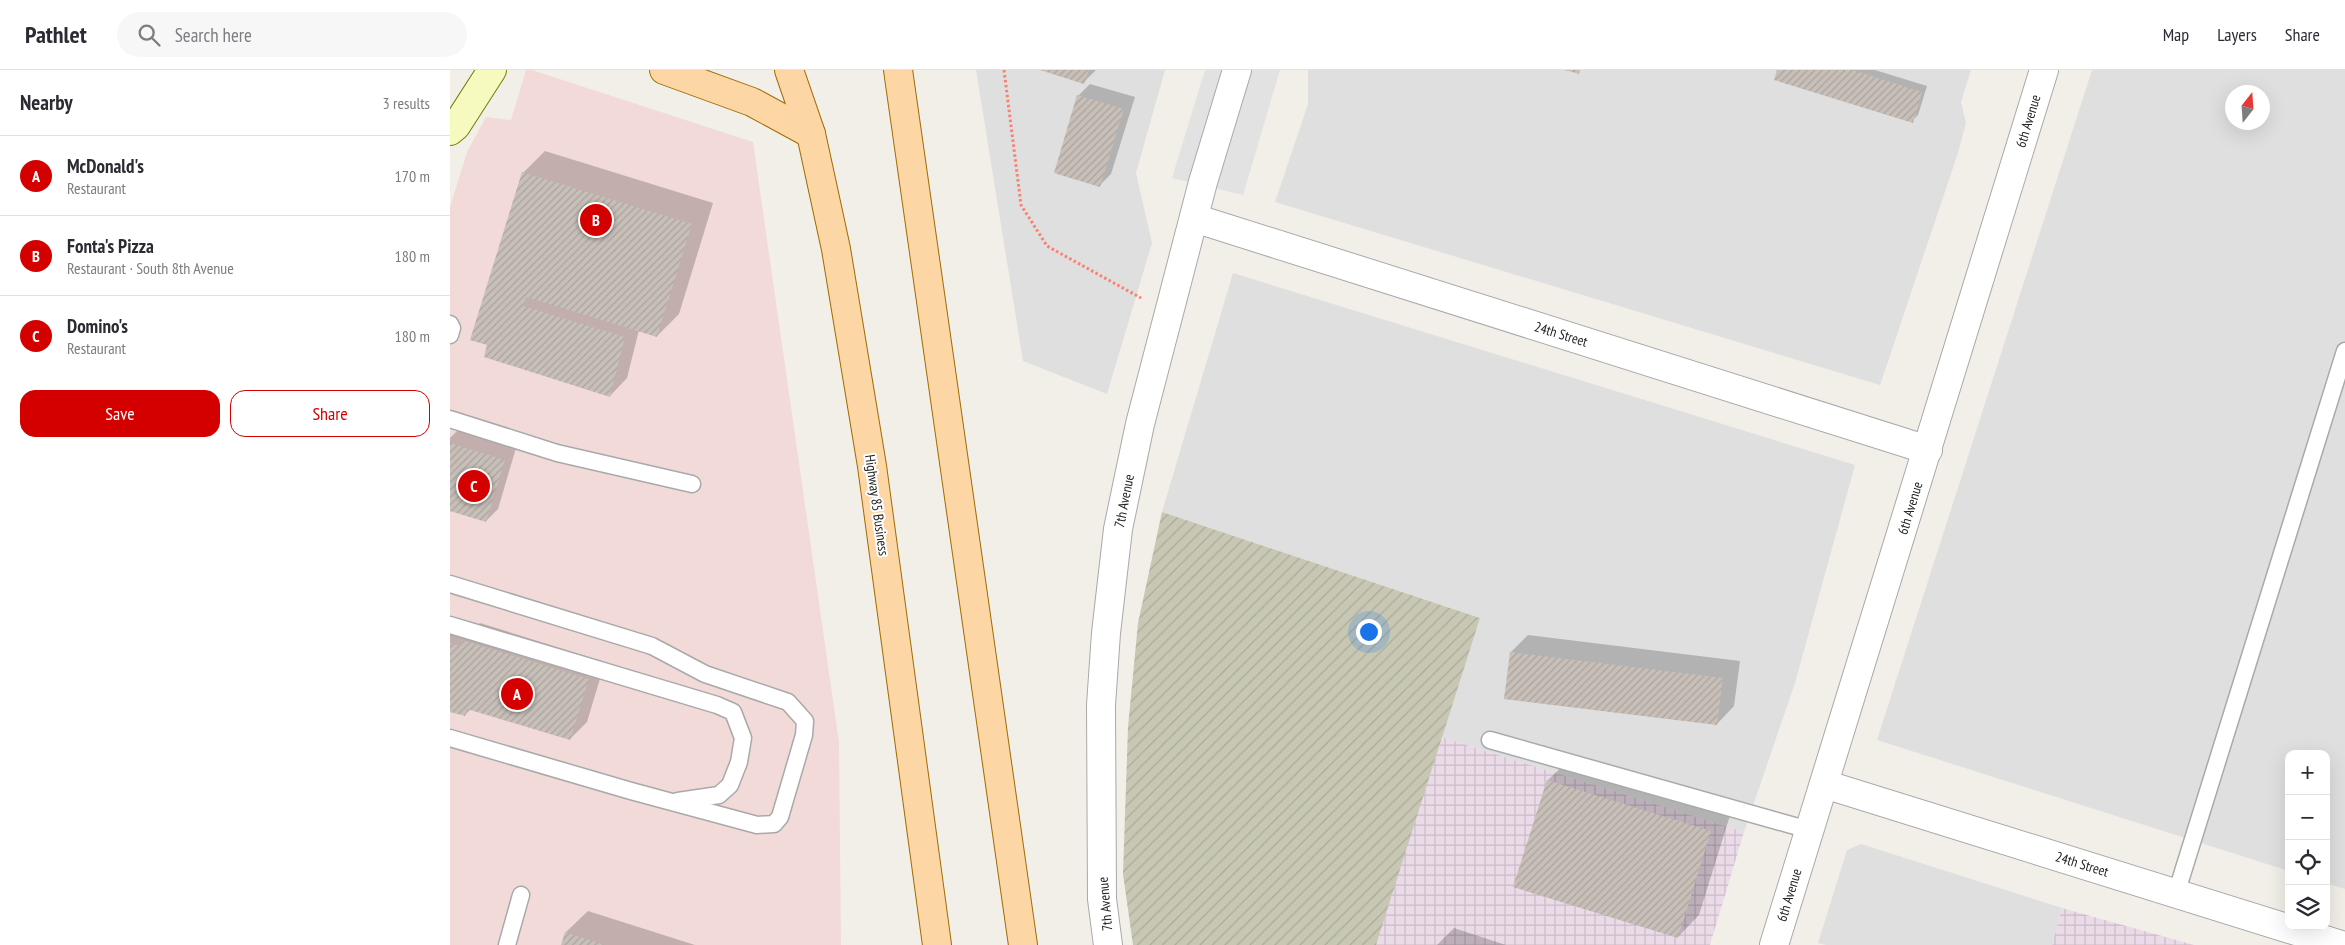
<!DOCTYPE html>
<html lang="en">
<head>
<meta charset="utf-8">
<style>
	:root { --surface:#fff; --page:#f7f7f7; --text:#2b2b33; --muted:#7c7c81; --line:#e1e1e2; --accent:#d40000 }
	body { margin:0; font-family:"PT Sans Narrow",sans-serif; background:var(--page); color:var(--text) }
	.controls { position:absolute; right:15px; bottom:15px; display:grid; overflow:hidden; border-radius:10px; box-shadow:0 5px 20px #0002 }
	.controls button { width:45px; height:45px; display:grid; place-items:center; padding:0; border:0; border-bottom:1px solid var(--line); background:var(--surface); color:var(--text); font:25px sans-serif }
	.compass { position:absolute; left:1775px; top:15px; width:45px; height:45px; border-radius:50%; background:var(--surface); box-shadow:0 5px 20px #0002; rotate:17deg }
	.you { position:absolute; left:918px; top:561px; width:18px; height:18px; margin:-12px; border:4px solid #fff; border-radius:50%; background:#1a73e8; box-shadow:0 0 0 8px #1a73e833 }
	.badge { display:grid; place-items:center; width:32px; height:32px; border-radius:50%; background:var(--accent); color:#fff; font-size:16px; font-weight:700 }
	.pin { position:absolute; translate:-50% -50%; border:2px solid #fff; box-shadow:0 1px 5px #0006 }
	.list { margin:0; padding:0; list-style:none }
	h2 { display:flex; justify-content:space-between; align-items:center; height:65px; margin:0; padding:0 20px; font-size:21px }
	h2 small { font-size:16px; font-weight:400; color:var(--muted) }
	.list li { display:grid; grid-template-columns:32px 1fr auto; gap:15px; align-items:center; box-sizing:border-box; height:80px; padding:0 20px; border-top:1px solid var(--line) }
	.list b { display:block; font-size:19px; white-space:nowrap }
	.list p { margin:0; font-size:16px; white-space:nowrap; color:var(--muted) }
	.list em { font-size:16px; font-style:normal; color:var(--muted) }
	.actions { display:flex; gap:10px; padding:15px 20px }
	.actions a { flex:1; padding:11px 0; border:1px solid var(--accent); border-radius:15px; text-align:center; font-size:18px; color:var(--accent) }
	.actions .main { background:var(--accent); color:#fff }
	.icon { flex:none; width:28px; height:28px; fill:none; stroke:currentColor; stroke-width:2; stroke-linecap:round; stroke-linejoin:round }
	.map { position:relative; flex:none; width:1895px; height:875px; overflow:hidden }
	header { display:flex; align-items:center; gap:30px; box-sizing:border-box; height:70px; padding:0 25px; background:var(--surface); border-bottom:1px solid var(--line) }
	header strong { font-size:24px }
	nav { display:flex; gap:28px; margin-inline-start:auto; font-size:18px }
	.search { width:350px; height:45px; background:var(--page); display:flex; align-items:center; gap:12px; box-sizing:border-box; padding:0 18px; border-radius:28px; color:var(--muted); font-size:19px }
	main { display:flex }
	aside { flex:1; background:var(--surface) }
	.map>svg:first-child { display:block }
	.residential { fill:#e0dfdf; fill-rule:evenodd }
	.commercial { fill:#f2dad9 }
	.industrial { fill:url(#industrial-grid) }
	.construction { fill:url(#construction-furrows) }
	.parking { fill:#e2e2e2 }
	.shadow { fill:#0003 }
	.building { fill:url(#building-hatch) }
	.lines { fill:none; stroke-linecap:round; stroke-linejoin:round }
	.service-casing { stroke:#a9a9a9; stroke-width:19 }
	.minor-casing { stroke:#a9a9a9; stroke-width:30 }
	.secondary-casing { stroke:#707d05; stroke-width:30 }
	.primary-casing { stroke:#a06b00; stroke-width:30 }
	.path { stroke:#fa8072; stroke-width:3; stroke-dasharray:2.5 2.5; stroke-linecap:butt }
	.service { stroke:#fff; stroke-width:16 }
	.minor { stroke:#fff; stroke-width:28 }
	.secondary { stroke:#f7fabf; stroke-width:28 }
	.primary { stroke:#fcd6a4; stroke-width:28 }
	.labels { text-anchor:middle; stroke-width:4; stroke-linejoin:round; paint-order:stroke }
	.street-label { font-size:14px; fill:#222; stroke:#fff }
</style>
</head>
<body>
<header>
<strong>Pathlet</strong>
<div class="search"><svg class="icon" aria-label="search" viewBox="0 0 24 24"><circle cx="10" cy="10" r="6"/><path d="M15 15l6 6"/></svg>Search here</div>
<nav><a>Map</a><a>Layers</a><a>Share</a></nav>
</header>
<main>
<aside>
<h2>Nearby<small>3 results</small></h2>
<ul class="list">
<li><span class="badge">A</span><div><b>McDonald's</b><p>Restaurant</p></div><em>170 m</em></li>
<li><span class="badge">B</span><div><b>Fonta's Pizza</b><p>Restaurant · South 8th Avenue</p></div><em>180 m</em></li>
<li><span class="badge">C</span><div><b>Domino's</b><p>Restaurant</p></div><em>180 m</em></li>
</ul>
<div class="actions"><a class="main">Save</a><a>Share</a></div>
</aside>
<div class="map">
<svg width="1895" height="875" viewBox="0 0 1895 875">
	<defs>
		<pattern id="industrial-grid" width="8" height="8" patternUnits="userSpaceOnUse" patternTransform="scale(1.25)"><rect width="8" height="8" fill="#ebdbe8"/><path d="M0 4h8M4 0v8" fill="none" stroke="#c9bcc7"/></pattern>
		<pattern id="construction-furrows" width="10" height="10" patternUnits="userSpaceOnUse" patternTransform="scale(1.25)"><rect width="10" height="10" fill="#c7c7b4"/><path d="M-1 1l2-2M0 10L10 0M9 11l2-2" fill="none" stroke="#abab9a"/></pattern>
		<pattern id="building-hatch" width="6" height="6" patternUnits="userSpaceOnUse" patternTransform="scale(1.25)"><rect width="6" height="6" fill="#c7bfb8"/><path d="M-1 1l2-2M0 6l6-6M5 7l2-2" fill="none" stroke="#aba49e"/></pattern>
	</defs>
	<rect width="100%" height="100%" fill="#f2efe9"/>
	<!-- residential -->
	<g class="residential">
		<path d="M526 0H715L686 103 702 173 657 324 573 291Z"/>
		<path d="M858 0H1521L1511 32 1516 53 1508 83 1430 315 825 132 858 34Z"/>
		<path d="M1642 0H1895V819L1876 813V684H1839V801L1427 670ZM1782 22H1812V52H1782Z"/>
		<path d="M783 203 1405 395 1345 613 1294 762 991 667 1030 548 712 442Z"/>
		<path d="M1411 774 1612 838 1602 875H1376L1368 873 1397 780Z"/>
	</g>
	<!-- commercial -->
	<path class="commercial" d="M76 0H82L303 72 389 672 391 875H0V137L17 82 36 47 61 50Z"/>
	<!-- industrial -->
	<g class="industrial">
		<path d="M991 667 1294 762 1260 875H925Z"/>
		<path d="M1612 838 1744 875H1602Z"/>
	</g>
	<!-- construction -->
	<path class="construction" d="M712 442 1030 548 926 875H683L673 804 678 657 688 553Z"/>
	<!-- parking -->
	<path class="parking" d="M755 0H830L793 125 722 108Z"/>
	<!-- shadow -->
	<g class="shadow">
		<path d="M593 0H646L634 12Z"/>
		<path d="M1328 0H1425L1477 16 1468 45 1462 51Z"/>
		<path d="M640 14 685 27 661 104 649 116 628 26Z"/>
		<path d="M95 81 263 133 229 244 207 266 189 260 177 308 160 326 35 286 73 103Z"/>
		<path d="M8 360 66 378 48 439 36 451 0 440V368Z"/>
		<path d="M0 551 25 559 30 553 155 592 137 652 120 669 21 639 15 645 0 640Z"/>
		<path d="M1078 565 1290 591 1284 636 1267 654 1061 582Z"/>
		<path d="M1120 689 1282 739 1249 845 1228 867 1098 710Z"/>
		<path d="M138 841 245 875H112L116 862Z"/>
		<path d="M1004 858 1056 875H987Z"/>
	</g>
	<!-- building -->
	<g class="building">
		<path d="M590 0H639L634 14Z"/>
		<path d="M1115 0H1130L1129 4Z"/>
		<path d="M1327 0H1402L1472 22 1463 53 1324 10Z"/>
		<path d="M627 25 674 39 650 117 604 103Z"/>
		<path d="M72 102 242 154 207 267 76 227 73 236 175 267 160 327 34 287 37 275 20 270Z"/>
		<path d="M0 373 55 390 36 452 0 441Z"/>
		<path d="M12 570 139 609 120 670 17 639 15 646 0 642V573L10 576Z"/>
		<path d="M1060 582 1273 608 1267 655 1054 629Z"/>
		<path d="M1097 710 1261 761 1228 868 1063 817Z"/>
		<path d="M115 862 155 875H111Z"/>
	</g>
	<g class="lines">
		<!-- service casing -->
		<g class="service-casing">
			<g id="service">
				<path d="M0 254 2 258 0 265"/>
				<path d="M0 349 107 383 242 414"/>
				<path d="M0 514 202 576 255 604 338 632 355 651 354 665 330 747 324 754 307 755 181 721 0 668"/>
				<path d="M0 555 267 635 283 642 293 668 289 692 280 715 269 725 228 731"/>
				<path d="M1040 670 1359 760"/>
				<path d="M1726 824 1895 281"/>
				<path d="M57 875 71 825"/>
			</g>
		</g>
		<!-- minor casing -->
		<g class="minor-casing">
			<g id="minor">
				<path d="M744 148 1478 380"/>
				<path d="M1374 714 1891 875"/>
				<path d="M658 875 652 829 651 635 656 563 668 459 690 354 753 112 787 0"/>
				<path d="M1324 875 1594 0"/>
			</g>
		</g>
		<!-- secondary casing -->
		<g class="secondary-casing">
			<path id="secondary" d="M0 61 6 56 42 0"/>
		</g>
		<!-- primary casing -->
		<g class="primary-casing">
			<g id="primary">
				<path d="M214 0 302 32 361 64"/>
				<path d="M339 0 361 64 386 179 422 396 487 875"/>
				<path d="M448 0 573 875"/>
			</g>
		</g>
		<!-- path -->
		<path class="path" d="M554 0 571 135 597 176 691 228"/>
		<!-- service -->
		<use href="#service" class="service"/>
		<!-- minor -->
		<use href="#minor" class="minor"/>
		<!-- secondary -->
		<use href="#secondary" class="secondary"/>
		<!-- primary -->
		<use href="#primary" class="primary"/>
	</g>
	<g class="labels">
		<!-- street labels -->
		<g class="street-label">
			<text transform="translate(1578 51) rotate(-73)" y="5">6th Avenue</text>
			<text transform="translate(1111 264) rotate(17)" y="5">24th Street</text>
			<text transform="translate(674 431) rotate(-79)" y="5">7th Avenue</text>
			<text transform="translate(427 435) rotate(82)" y="5">Highway 85 Business</text>
			<text transform="translate(1460 438) rotate(-73)" y="5">6th Avenue</text>
			<text transform="translate(1632 794) rotate(17)" y="5">24th Street</text>
			<text transform="translate(1339 825) rotate(-73)" y="5">6th Avenue</text>
			<text transform="translate(655 834) rotate(-95)" y="5">7th Avenue</text>
		</g>
	</g>
</svg>
<div class="controls">
<button>+</button>
<button>−</button>
<button><svg class="icon" aria-label="locate" viewBox="0 0 24 24"><circle cx="12" cy="12" r="6"/><path d="M12 2v4M12 18v4M2 12h4M18 12h4"/></svg></button>
<button><svg class="icon" aria-label="layers" viewBox="0 0 24 24"><path d="M12 4l9 5-9 5-9-5zM3 14l9 5 9-5"/></svg></button>
</div>
<svg class="compass" viewBox="-18 -18 36 36"><path d="M0-13l5 13h-10z" fill="#e53935"/><path d="M0 13l5-13h-10z" fill="#7c7c81"/></svg>
<div class="you"></div>
<div class="pin badge" style="left:67px;top:624px">A</div>
<div class="pin badge" style="left:146px;top:150px">B</div>
<div class="pin badge" style="left:24px;top:416px">C</div>
</div>
</main>
</body>
</html>
